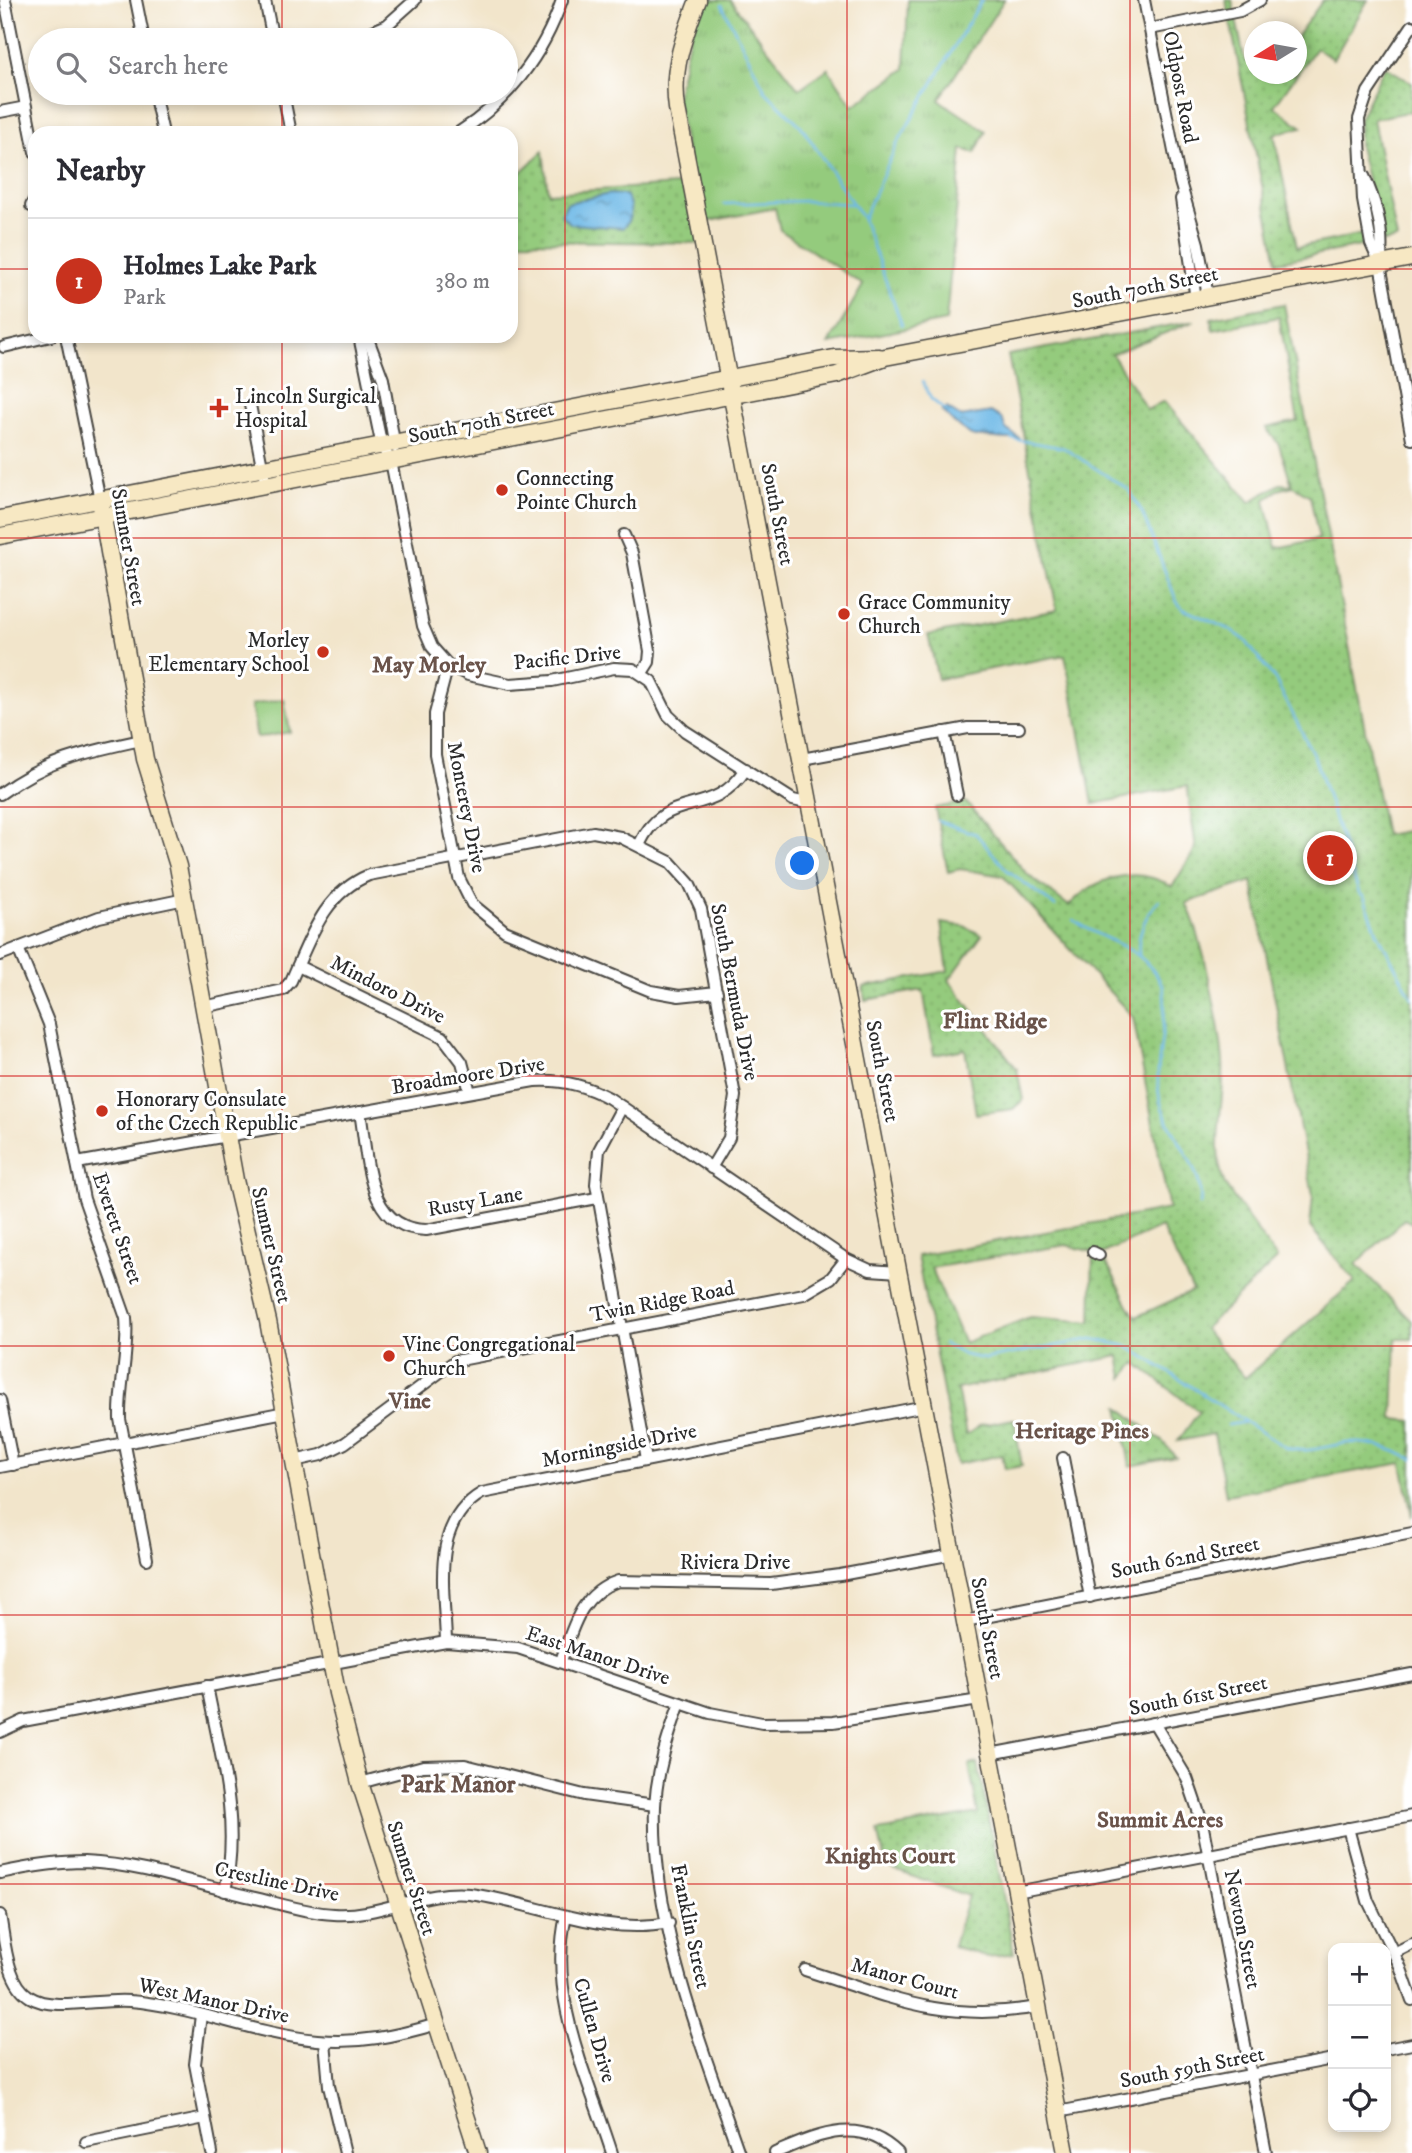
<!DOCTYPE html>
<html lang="en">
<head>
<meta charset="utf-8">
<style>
	:root { --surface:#fff; --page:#f7f7f7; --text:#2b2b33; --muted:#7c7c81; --line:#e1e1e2; --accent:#c8321e }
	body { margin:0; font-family:"IM FELL DW Pica",serif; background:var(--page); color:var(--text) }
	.controls { position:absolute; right:21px; bottom:21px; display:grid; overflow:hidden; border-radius:14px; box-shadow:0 4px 10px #0003 }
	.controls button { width:63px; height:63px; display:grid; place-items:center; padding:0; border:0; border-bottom:2px solid var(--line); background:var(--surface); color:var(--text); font:35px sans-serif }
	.compass { position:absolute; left:1244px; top:21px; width:63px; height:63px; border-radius:50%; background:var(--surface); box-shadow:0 4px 10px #0003; rotate:259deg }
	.you { position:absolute; left:803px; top:864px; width:24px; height:24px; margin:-18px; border:5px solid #fff; border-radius:50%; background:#1a73e8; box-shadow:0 0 0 10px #1a73e833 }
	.badge { display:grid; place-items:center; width:46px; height:46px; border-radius:50%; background:var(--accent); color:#fff; font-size:23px; font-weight:700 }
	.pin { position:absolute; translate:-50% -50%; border:4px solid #fff; box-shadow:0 2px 7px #0006 }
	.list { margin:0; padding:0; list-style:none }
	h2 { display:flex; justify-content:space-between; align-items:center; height:91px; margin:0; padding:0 28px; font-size:30px }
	h2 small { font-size:23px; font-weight:400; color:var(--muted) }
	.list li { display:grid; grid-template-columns:46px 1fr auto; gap:21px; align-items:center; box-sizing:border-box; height:126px; padding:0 28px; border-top:2px solid var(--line) }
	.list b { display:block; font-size:26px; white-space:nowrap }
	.list p { margin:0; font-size:23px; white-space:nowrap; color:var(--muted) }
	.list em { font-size:23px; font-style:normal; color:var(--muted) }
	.icon { flex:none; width:38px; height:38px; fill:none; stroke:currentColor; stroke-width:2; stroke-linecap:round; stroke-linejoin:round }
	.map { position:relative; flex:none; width:1412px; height:2153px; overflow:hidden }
	.search { position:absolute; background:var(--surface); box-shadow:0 4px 10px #0003; left:28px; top:28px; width:490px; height:77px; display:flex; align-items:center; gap:18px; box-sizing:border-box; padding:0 24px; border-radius:38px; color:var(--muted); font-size:26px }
	.panel { position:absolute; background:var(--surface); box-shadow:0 4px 10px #0003; left:28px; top:126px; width:490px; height:217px; border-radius:21px }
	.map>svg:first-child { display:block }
	.grass { fill:url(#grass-tufts); stroke:#607b54; stroke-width:2 }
	.park { fill:url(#park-dots); stroke:#607b54; stroke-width:2; fill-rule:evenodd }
	.pitch { fill:#94cb7d; stroke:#607b54; stroke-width:2 }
	.water { fill:url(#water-ripples); stroke:#4c7289; stroke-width:2 }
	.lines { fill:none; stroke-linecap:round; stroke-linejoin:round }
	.stream { stroke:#6eb9e7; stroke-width:2.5 }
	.street-casing { stroke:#494743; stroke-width:14 }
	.secondary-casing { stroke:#494743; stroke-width:19 }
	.street { stroke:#fff; stroke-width:10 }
	.secondary { stroke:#f7e8c3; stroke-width:16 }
	.grid { fill:none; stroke:#d62828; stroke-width:2; stroke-opacity:0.55 }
	.poi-dot { fill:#c8321e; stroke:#fff; stroke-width:2.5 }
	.labels { text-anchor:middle; stroke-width:6; stroke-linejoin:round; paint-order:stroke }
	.street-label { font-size:21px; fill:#2b2b2b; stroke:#fff }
	.poi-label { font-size:21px; fill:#2b2b2b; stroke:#fff; text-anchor:start }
	.neighbourhood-label { font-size:23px; font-weight:bold; fill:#6a534a; stroke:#fff }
	.quarter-label { font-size:24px; font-weight:bold; fill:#6a534a; stroke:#fff }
</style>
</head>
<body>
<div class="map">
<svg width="1412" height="2153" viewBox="0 0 1412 2153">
	<defs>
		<pattern id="grass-tufts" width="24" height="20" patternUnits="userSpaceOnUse" patternTransform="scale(1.75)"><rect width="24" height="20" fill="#94cb7d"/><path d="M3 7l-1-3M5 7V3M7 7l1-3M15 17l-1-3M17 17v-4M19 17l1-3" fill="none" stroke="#80ae6c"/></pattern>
		<pattern id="park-dots" width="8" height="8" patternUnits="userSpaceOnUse" patternTransform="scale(1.75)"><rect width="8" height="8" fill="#94cb7d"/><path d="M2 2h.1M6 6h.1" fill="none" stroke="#80ae6c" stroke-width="1.8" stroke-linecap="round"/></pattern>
		<pattern id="water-ripples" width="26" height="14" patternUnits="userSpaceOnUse" patternTransform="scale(1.75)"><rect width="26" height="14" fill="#6eb9e7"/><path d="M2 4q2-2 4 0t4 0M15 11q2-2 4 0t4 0" fill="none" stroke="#5b97bb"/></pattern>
	</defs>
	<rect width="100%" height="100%" fill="#fff"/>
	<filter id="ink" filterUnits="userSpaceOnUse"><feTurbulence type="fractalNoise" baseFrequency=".0143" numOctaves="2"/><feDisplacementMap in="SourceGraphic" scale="14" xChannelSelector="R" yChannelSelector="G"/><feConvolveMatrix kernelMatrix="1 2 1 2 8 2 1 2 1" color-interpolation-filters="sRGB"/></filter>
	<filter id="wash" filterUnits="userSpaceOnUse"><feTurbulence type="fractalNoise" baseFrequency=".00686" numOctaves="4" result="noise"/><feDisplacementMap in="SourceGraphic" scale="28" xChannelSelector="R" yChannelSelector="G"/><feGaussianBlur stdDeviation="1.57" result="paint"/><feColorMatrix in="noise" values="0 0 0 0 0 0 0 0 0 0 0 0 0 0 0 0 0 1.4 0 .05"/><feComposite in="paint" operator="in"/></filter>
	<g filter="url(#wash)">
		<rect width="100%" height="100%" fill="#f2e5cb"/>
		<!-- grass -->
		<path class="grass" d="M698 0H730L799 89 828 69 853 106 905 69 908 0H1004L939 100 986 131 975 153 962 149 946 321 829 344 863 285 780 230 775 208 700 223 676 98Z"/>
		<!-- park -->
		<g class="park">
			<path d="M1226 0H1232L1245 62 1254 59V74H1296L1297 36 1323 0H1368L1333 59 1316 48 1274 106 1302 127 1274 134 1297 247 1369 233 1371 244 1277 262Z"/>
			<path d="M1385 66 1412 83V111L1373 119 1397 239 1383 242 1359 147V119Z"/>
			<path d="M543 151 548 193 692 184 704 243 511 241V181Z"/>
			<path d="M1284 304 1385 835 1412 830V1223L1404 1219 1356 1264 1412 1321V1339H1396L1393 1419 1412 1421V1517L1402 1463 1226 1495 1214 1434 1178 1441 1199 1412 1136 1363 1123 1378 1119 1356 957 1389 966 1435 981 1425 1014 1419 1022 1466 1005 1469 1002 1455 957 1464 917 1256 1169 1209 1133 1017 1003 876 960 869 948 872 935 808 966 802 1027 874 1069 906C1095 876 1139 865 1172 887L1196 848 1187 786 1093 804 1065 655 938 679 928 635 1057 610 1008 355 1195 321 1112 354 1147 410 1164 401 1250 502 1280 484 1292 485 1279 445 1266 428 1298 421 1279 317 1213 330 1211 318ZM1293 486 1310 496 1319 539 1277 548 1265 500 1278 490ZM1252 881 1313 1195 1310 1227 1355 1281 1245 1378 1204 1329 1277 1259 1225 1185C1209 1145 1226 1103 1223 1061 1220 1026 1202 933 1186 903ZM1161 1227 1193 1291 1136 1317C1120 1298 1117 1273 1099 1255ZM1066 1245 1093 1252 1091 1322 1030 1317 964 1343 931 1268Z"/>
			<path d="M941 923 964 926 982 935 949 980 1017 1069 1023 1100 1013 1109 976 1114 965 1049 934 1055 923 990 865 1000 863 987 948 971Z"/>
			<path d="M1119 1407 1163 1442 1176 1457 1130 1466Z"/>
			<path d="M978 1763 1014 1953 988 1957 953 1946 968 1896 894 1870 884 1857 878 1831 978 1813 969 1765Z"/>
		</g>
		<!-- pitch -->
		<path class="pitch" d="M284 699 290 732 257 738 251 705Z"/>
		<!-- water -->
		<g class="water">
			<path d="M609 194 625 195C633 204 632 220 623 228L571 224 561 215 567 203Z"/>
			<path d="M947 408 961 417 991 412 1002 419 1006 429 1019 438C1005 442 990 435 974 437L955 424 942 411Z"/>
		</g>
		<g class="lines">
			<!-- stream -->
			<g class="stream">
				<path d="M722 5 766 92 801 126 863 219 902 325"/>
				<path d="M723 204 804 201 852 204"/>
				<path d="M863 219 898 142 982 0"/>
				<path d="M923 382 931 399 946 411"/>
				<path d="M1012 439 1064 448 1129 490 1142 512 1177 602 1183 609 1231 630 1245 640 1276 681 1314 756 1359 893 1364 897 1377 932 1412 998"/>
				<path d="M938 821 976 834 1007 870 1055 906"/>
				<path d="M1074 920C1109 946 1139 941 1163 986 1170 1022 1152 1063 1160 1100 1168 1135 1206 1168 1200 1205"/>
				<path d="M1139 955C1136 935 1146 914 1159 900"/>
				<path d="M944 1344 964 1355 985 1359 1092 1339 1128 1346 1286 1448C1308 1454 1325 1446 1347 1443 1371 1441 1391 1449 1412 1459"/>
				<path d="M1228 1425 1245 1422"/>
			</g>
		</g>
	</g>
	<g filter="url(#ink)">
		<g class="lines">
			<!-- street casing -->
			<g class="street-casing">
				<g id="street">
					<path d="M5 0 35 152"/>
					<path d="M136 0 144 40"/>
					<path d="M265 0 273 40"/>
					<path d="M1144 0 1180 182 1198 244 1208 296"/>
					<path d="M1412 26 1368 92 1359 119 1363 200 1371 244 1380 264 1412 439"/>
					<path d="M1150 29 1240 11 1260 0"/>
					<path d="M352 40 387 25 415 0"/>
					<path d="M154 93 163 133"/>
					<path d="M283 93 291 133"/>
					<path d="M0 112 26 107"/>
					<path d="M458 133C507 102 543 56 562 0"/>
					<path d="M1364 176C1377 204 1385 234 1380 264"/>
					<path d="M1181 199 1196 299"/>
					<path d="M31 206 35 198"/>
					<path d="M66 336 100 500"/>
					<path d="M359 336 382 447 391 461 423 626 432 647 448 665 435 714V754L459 878 472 904 505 931 651 991 679 996 717 992"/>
					<path d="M367 336 383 379 395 447"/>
					<path d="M4 347 51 336"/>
					<path d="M250 405 266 486"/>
					<path d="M624 535 632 553 650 651 649 662 642 673"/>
					<path d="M448 665 468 675 510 684 552 681 614 668 633 669 651 681 668 715 685 731 793 800 811 804"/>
					<path d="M944 732 957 795"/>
					<path d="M802 759 968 728H1019"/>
					<path d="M0 794C46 760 86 752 141 740"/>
					<path d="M639 845C667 786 711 822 746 769"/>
					<path d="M18 948 49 1024 84 1199 126 1318C129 1352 119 1385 120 1419L147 1559"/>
					<path d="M0 955 99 917 185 899"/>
					<path d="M298 966 443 1037 462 1062 470 1092"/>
					<path d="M203 1007 283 990 291 981C310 939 323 894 369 875L593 832 620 837 670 862 689 883 701 909 735 1096 729 1138 711 1168"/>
					<path d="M622 1107 599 1150 596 1184 646 1460"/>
					<path d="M360 1112C368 1156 365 1229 426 1230L597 1198"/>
					<path d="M77 1163 534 1081C562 1079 585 1085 609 1098L846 1259 870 1270 899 1272"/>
					<path d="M1093 1252 1099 1255"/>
					<path d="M0 1400 13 1465"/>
					<path d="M1063 1458 1090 1597"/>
					<path d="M294 1461 321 1455 345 1443 455 1361 804 1294 831 1278 846 1259"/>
					<path d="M0 1467 285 1412"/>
					<path d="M965 1621 1412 1533"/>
					<path d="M446 1642C445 1591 429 1524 482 1493L925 1406"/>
					<path d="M561 1661C573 1627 580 1594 618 1581L771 1584 840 1575 953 1554"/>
					<path d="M207 1686C220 1754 241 1821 225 1891"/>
					<path d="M680 1703C668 1736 657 1770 655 1806 651 1921 702 2046 739 2153"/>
					<path d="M1154 1723 1187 1778 1202 1822 1266 2153"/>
					<path d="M0 1732 23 1721 446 1642 518 1648 710 1713 762 1723 833 1722 980 1700"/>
					<path d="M990 1754 1412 1674"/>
					<path d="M360 1783 423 1766 465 1765 584 1795 655 1805"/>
					<path d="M1348 1828 1368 1901 1400 1966 1412 2000"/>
					<path d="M0 1873C28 1867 56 1862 84 1862 140 1864 197 1884 251 1897 278 1903 307 1913 334 1914 382 1917 423 1889 470 1894 538 1903 601 1936 669 1923"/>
					<path d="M1016 1892 1412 1816"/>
					<path d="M0 1915C5 1940 6 1982 30 1997 53 2012 101 1998 130 2001 193 2006 253 2034 317 2040 358 2044 397 2036 437 2024"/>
					<path d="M566 1916C547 1997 588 2077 612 2153"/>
					<path d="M1394 1953 1412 1944"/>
					<path d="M805 1970C892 1998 944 2023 1038 2007"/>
					<path d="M201 2015 195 2064 212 2153"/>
					<path d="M325 2041 329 2086 345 2153"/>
					<path d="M1386 2049 1412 2044"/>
					<path d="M1058 2112 1333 2059"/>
					<path d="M86 2142 205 2118"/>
					<path d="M775 2153C818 2135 859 2115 898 2153"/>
				</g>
			</g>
			<!-- secondary casing -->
			<g class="secondary-casing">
				<g id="secondary">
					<path d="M698 0C684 37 671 68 677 108L1066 2153"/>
					<path d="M100 500 145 759 178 866 235 1180 268 1321 337 1693 360 1783 478 2153"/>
					<path d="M0 519 834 358 879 357"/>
					<path d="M0 536 837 375 885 357 1412 258"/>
				</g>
			</g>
			<!-- street -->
			<use href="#street" class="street"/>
			<!-- secondary -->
			<use href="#secondary" class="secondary"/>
		</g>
	</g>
	<!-- grid -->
	<path class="grid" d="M282 0V40M565 0V2153M847 0V2153M1130 0V2153M282 93V133M0 269H35M511 269H1412M282 336V2153M0 538H1412M0 807H1412M0 1076H1412M0 1346H1412M0 1615H1412M0 1884H1412"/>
	<!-- markers -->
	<g class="poi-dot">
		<path d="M215.5 397.5h7v7h7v7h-7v7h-7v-7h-7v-7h7z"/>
		<circle cx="502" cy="490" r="7"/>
		<circle cx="844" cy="614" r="7"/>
		<circle cx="323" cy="652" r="7"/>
		<circle cx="102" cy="1111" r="7"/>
		<circle cx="389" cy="1356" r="7"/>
	</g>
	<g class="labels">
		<!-- street labels -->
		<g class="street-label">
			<text transform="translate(1181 87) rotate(79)" y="7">Oldpost Road</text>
			<text transform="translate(1145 287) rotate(-11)" y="7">South 70th Street</text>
			<text transform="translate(481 422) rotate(-11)" y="7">South 70th Street</text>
			<text transform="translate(778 514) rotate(79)" y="7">South Street</text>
			<text transform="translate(129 547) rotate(80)" y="7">Sumner Street</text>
			<text transform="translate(567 657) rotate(-6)" y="7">Pacific Drive</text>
			<text transform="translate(467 807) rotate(79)" y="7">Monterey Drive</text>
			<text transform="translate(388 989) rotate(27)" y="7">Mindoro Drive</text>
			<text transform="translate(735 992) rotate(79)" y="7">South Bermuda Drive</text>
			<text transform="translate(883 1071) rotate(79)" y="7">South Street</text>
			<text transform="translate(468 1075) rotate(-9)" y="7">Broadmoore Drive</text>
			<text transform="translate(475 1201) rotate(-10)" y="7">Rusty Lane</text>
			<text transform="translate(118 1228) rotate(71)" y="7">Everett Street</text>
			<text transform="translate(272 1245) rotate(77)" y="7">Sumner Street</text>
			<text transform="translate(662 1301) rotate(-11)" y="7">Twin Ridge Road</text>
			<text transform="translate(619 1445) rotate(-11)" y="7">Morningside Drive</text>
			<text transform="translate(1185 1557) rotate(-11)" y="7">South 62nd Street</text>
			<text x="735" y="1569">Riviera Drive</text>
			<text transform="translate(988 1628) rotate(79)" y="7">South Street</text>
			<text transform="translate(598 1655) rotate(18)" y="7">East Manor Drive</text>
			<text transform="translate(1198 1695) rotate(-11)" y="7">South 61st Street</text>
			<text transform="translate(412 1878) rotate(72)" y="7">Sumner Street</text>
			<text transform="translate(277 1881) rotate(12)" y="7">Crestline Drive</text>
			<text transform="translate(691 1926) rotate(78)" y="7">Franklin Street</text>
			<text transform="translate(1243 1929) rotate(79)" y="7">Newton Street</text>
			<text transform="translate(905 1978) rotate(15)" y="7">Manor Court</text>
			<text transform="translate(214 2000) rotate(12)" y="7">West Manor Drive</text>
			<text transform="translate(595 2030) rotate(74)" y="7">Cullen Drive</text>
			<text transform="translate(1192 2067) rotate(-11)" y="7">South 59th Street</text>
		</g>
		<!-- poi labels -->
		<g class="poi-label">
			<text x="235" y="403">Lincoln Surgical<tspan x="235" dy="24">Hospital</tspan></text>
			<text x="516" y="485">Connecting<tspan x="516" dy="24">Pointe Church</tspan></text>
			<text x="858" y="609">Grace Community<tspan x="858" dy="24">Church</tspan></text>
			<text x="309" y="647" text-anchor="end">Morley<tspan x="309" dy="24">Elementary School</tspan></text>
			<text x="116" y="1106">Honorary Consulate<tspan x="116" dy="24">of the Czech Republic</tspan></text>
			<text x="403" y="1351">Vine Congregational<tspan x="403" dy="24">Church</tspan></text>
		</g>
		<!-- neighbourhood labels -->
		<g class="neighbourhood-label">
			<text x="429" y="672">May Morley</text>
			<text x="995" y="1028">Flint Ridge</text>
			<text x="410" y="1408">Vine</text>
			<text x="1082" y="1438">Heritage Pines</text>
			<text x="1160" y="1827">Summit Acres</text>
			<text x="890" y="1863">Knights Court</text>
		</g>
		<!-- quarter labels -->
		<g class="quarter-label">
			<text x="458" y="1792">Park Manor</text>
		</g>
	</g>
</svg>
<div class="controls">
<button>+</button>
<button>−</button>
<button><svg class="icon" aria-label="locate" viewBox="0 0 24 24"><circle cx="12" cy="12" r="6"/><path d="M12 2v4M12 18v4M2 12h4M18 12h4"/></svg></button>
</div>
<svg class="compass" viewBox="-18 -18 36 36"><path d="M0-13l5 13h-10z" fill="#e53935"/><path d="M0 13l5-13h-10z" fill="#7c7c81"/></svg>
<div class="you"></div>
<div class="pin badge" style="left:1330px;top:858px">1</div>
<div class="search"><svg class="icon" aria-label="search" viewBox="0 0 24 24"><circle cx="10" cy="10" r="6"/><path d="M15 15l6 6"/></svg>Search here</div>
<section class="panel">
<h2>Nearby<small></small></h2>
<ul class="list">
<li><span class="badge">1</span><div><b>Holmes Lake Park</b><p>Park</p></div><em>380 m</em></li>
</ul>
</section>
</div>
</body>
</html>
